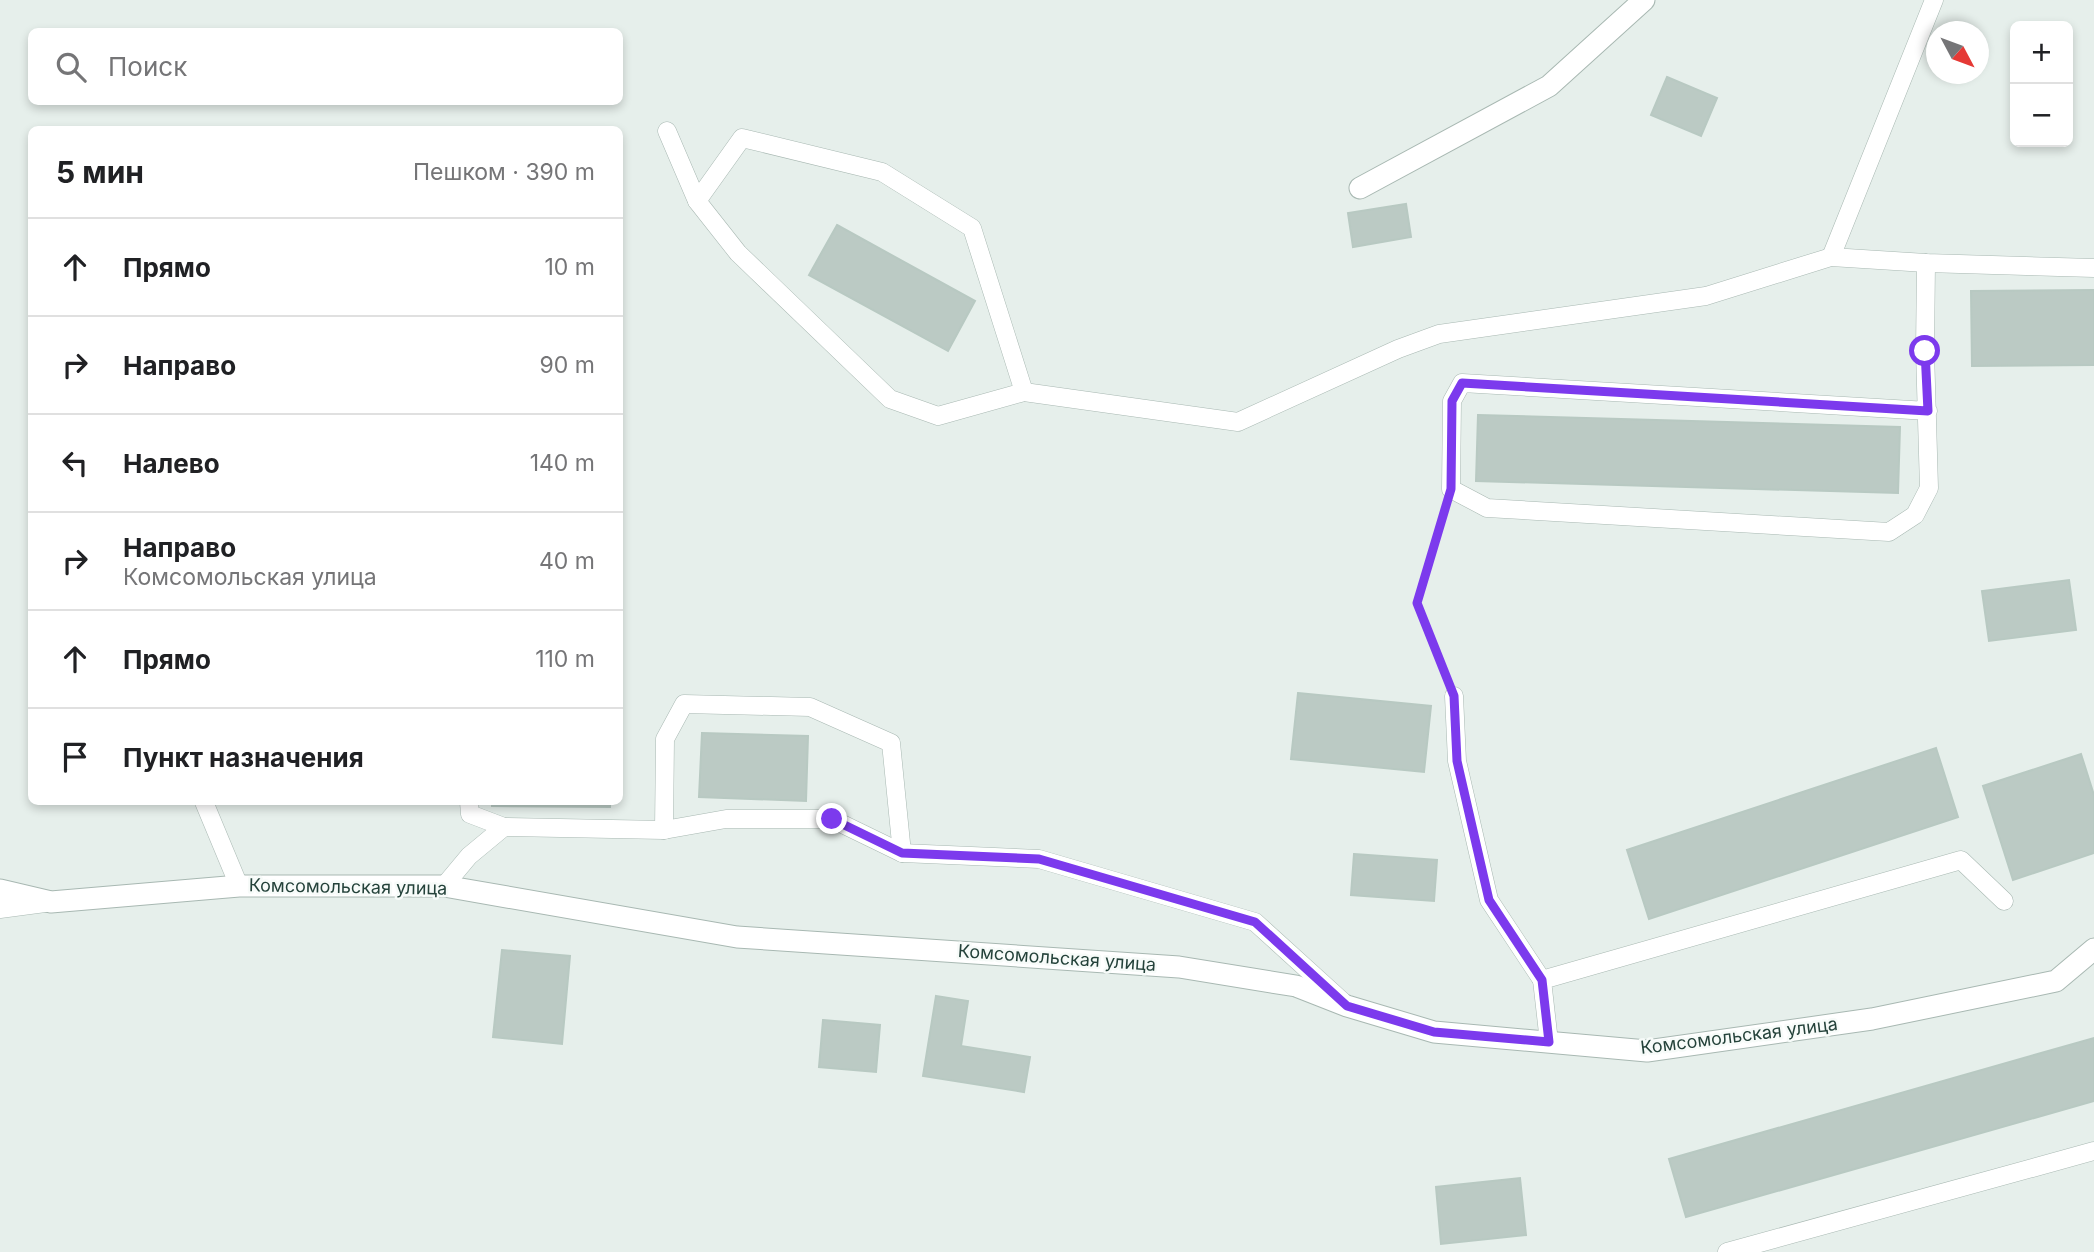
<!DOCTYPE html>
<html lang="ru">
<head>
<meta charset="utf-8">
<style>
	:root { --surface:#fff; --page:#f6f6f6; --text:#202124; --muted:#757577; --line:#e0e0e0 }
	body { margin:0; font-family:Inter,sans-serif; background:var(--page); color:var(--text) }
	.controls { position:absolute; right:21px; top:21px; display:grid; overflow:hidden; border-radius:10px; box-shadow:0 4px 10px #0003 }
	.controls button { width:63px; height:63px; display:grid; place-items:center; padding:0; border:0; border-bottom:2px solid var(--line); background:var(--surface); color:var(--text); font:35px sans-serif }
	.compass { position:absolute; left:1926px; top:21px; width:63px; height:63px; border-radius:50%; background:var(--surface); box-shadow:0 4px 10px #0003; rotate:131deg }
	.stop { position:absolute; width:21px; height:21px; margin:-16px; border:5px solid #7c3aed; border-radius:50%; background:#fff }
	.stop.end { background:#7c3aed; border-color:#fff; box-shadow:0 2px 7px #0008 }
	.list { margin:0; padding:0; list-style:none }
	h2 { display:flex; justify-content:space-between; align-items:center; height:91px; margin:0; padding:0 28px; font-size:30px }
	h2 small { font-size:23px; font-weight:400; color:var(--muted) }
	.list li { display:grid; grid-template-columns:46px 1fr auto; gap:21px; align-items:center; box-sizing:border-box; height:98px; padding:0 28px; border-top:2px solid var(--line) }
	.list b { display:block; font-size:26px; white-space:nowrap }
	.list p { margin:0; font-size:23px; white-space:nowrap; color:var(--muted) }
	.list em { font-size:23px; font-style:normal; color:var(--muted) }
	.icon { flex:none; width:38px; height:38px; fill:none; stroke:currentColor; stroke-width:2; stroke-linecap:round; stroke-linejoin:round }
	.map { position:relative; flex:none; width:2094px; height:1252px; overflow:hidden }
	.search { position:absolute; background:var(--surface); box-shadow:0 4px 10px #0003; left:28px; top:28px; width:595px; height:77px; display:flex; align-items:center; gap:18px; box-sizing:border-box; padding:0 24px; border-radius:10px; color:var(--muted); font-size:26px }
	.panel { position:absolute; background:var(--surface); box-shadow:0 4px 10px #0003; left:28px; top:126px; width:595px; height:679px; border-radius:10px }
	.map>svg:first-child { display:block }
	.building { fill:#bbcac4; stroke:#b8c9c2; stroke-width:2 }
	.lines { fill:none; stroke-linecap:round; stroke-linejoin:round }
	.lane-casing { stroke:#a8b8b2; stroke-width:19 }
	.street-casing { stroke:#a8b8b2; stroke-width:23 }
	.path { stroke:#86b3a5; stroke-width:4.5; stroke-dasharray:3.5 5; stroke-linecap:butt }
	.lane { stroke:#fff; stroke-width:18 }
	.street { stroke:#fff; stroke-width:21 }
	.route { stroke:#7c3aed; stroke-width:9 }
	.labels { text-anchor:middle; stroke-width:5; stroke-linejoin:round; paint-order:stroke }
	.street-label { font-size:18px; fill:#24423a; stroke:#f7fbf9 }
</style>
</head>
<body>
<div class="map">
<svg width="2094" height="1252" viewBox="0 0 2094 1252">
	<rect width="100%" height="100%" fill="#e6efeb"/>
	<!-- building -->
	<g class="building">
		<path d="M1667 77 1717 98 1701 136 1651 115Z"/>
		<path d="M1406 204 1411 237 1353 247 1348 213Z"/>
		<path d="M837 225 975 301 948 351 809 275Z"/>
		<path d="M2094 290V365L1972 366 1971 291Z"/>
		<path d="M1478 415 1900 427 1898 493 1476 481Z"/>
		<path d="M2069 580 2076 630 1989 641 1982 591Z"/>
		<path d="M1298 693 1431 706 1424 772 1291 759Z"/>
		<path d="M702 733 808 736 806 801 699 797Z"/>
		<path d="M1936 748 1958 817 1649 919 1627 850Z"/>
		<path d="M2081 754 2094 795V853L2013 880 1983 786Z"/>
		<path d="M492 802H610V807L492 806Z"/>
		<path d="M1354 854 1437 860 1434 901 1351 895Z"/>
		<path d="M502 950 570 956 562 1044 493 1037Z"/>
		<path d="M936 996 968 1001 961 1046 1030 1057 1024 1092 923 1076Z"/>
		<path d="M823 1020 880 1025 876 1072 819 1067Z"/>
		<path d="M2094 1038V1101L1686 1217 1669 1159Z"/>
		<path d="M1520 1178 1526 1235 1441 1244 1436 1187Z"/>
	</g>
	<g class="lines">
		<!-- lane casing -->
		<g class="lane-casing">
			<g id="lane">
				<path d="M667 131 697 201 738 253 890 399 938 416 1024 392 1238 422 1398 349 1439 334 1706 296 1831 257 1926 263 2094 268"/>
				<path d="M697 201 742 138 882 172 972 228 1024 392"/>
				<path d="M1831 257 1934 0"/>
				<path d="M1926 263 1925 351 1929 488 1915 515 1889 532 1487 508 1451 489 1452 401 1462 383 1928 411"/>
				<path d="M1454 696 1457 761 1489 900 1542 980"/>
				<path d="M204 802 239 886"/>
				<path d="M469 802 470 814 504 827"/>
				<path d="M664 830 665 739 684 704 810 707 891 743 902 853"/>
				<path d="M444 886 469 856 504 827 664 830 726 819H832L902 853 1039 859 1255 922 1342 1001"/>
				<path d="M0 909 45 903"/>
				<path d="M1549 1042 1542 980 1961 860 2004 901"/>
				<path d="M1727 1252 2094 1151"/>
			</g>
		</g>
		<!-- street casing -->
		<g class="street-casing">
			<g id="street">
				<path d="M1360 188 1549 86 1644 0"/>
				<path d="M0 890 51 902 239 886H444L737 937 1179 967 1296 986 1347 1006 1434 1032 1647 1051 1872 1019 2056 981 2094 949"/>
			</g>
		</g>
		<!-- path -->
		<path class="path" d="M1444 512 1417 603 1444 673"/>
		<!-- lane -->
		<use href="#lane" class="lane"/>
		<!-- street -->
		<use href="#street" class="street"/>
	</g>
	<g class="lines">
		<!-- route -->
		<path class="route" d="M832 819 902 853 1039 859 1255 922 1347 1006 1434 1032 1549 1042 1542 980 1489 900 1457 761 1454 696 1417 603 1451 489 1452 401 1462 383 1928 411 1925 351"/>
	</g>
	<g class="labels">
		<!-- street labels -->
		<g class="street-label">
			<text transform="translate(348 887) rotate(1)" y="6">Комсомольская улица</text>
			<text transform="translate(1057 958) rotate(4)" y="6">Комсомольская улица</text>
			<text transform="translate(1739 1036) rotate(-7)" y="6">Комсомольская улица</text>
		</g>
	</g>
</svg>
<div class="controls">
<button>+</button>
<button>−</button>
</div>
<svg class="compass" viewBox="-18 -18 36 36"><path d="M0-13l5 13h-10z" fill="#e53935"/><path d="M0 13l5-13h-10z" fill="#757577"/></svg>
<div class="stop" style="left:1925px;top:351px"></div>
<div class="stop end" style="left:832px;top:819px"></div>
<div class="search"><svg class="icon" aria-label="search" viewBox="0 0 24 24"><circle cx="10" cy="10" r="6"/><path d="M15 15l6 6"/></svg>Поиск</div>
<section class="panel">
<h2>5 мин<small>Пешком · 390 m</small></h2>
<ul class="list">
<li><svg class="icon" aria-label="ahead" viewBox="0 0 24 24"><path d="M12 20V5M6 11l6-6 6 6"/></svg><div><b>Прямо</b></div><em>10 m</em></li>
<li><svg class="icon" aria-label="right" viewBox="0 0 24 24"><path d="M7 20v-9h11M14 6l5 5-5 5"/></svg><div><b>Направо</b></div><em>90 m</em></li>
<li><svg class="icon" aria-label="left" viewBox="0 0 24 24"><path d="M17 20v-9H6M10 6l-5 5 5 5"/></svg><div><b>Налево</b></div><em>140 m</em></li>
<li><svg class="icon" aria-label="right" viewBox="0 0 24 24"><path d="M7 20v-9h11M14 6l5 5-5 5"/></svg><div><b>Направо</b><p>Комсомольская улица</p></div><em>40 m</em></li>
<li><svg class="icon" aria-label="ahead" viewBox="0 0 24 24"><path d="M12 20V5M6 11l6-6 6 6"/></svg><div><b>Прямо</b></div><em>110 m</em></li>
<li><svg class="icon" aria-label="arrive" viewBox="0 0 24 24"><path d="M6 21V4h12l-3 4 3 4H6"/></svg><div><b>Пункт назначения</b></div></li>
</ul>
</section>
</div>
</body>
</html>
